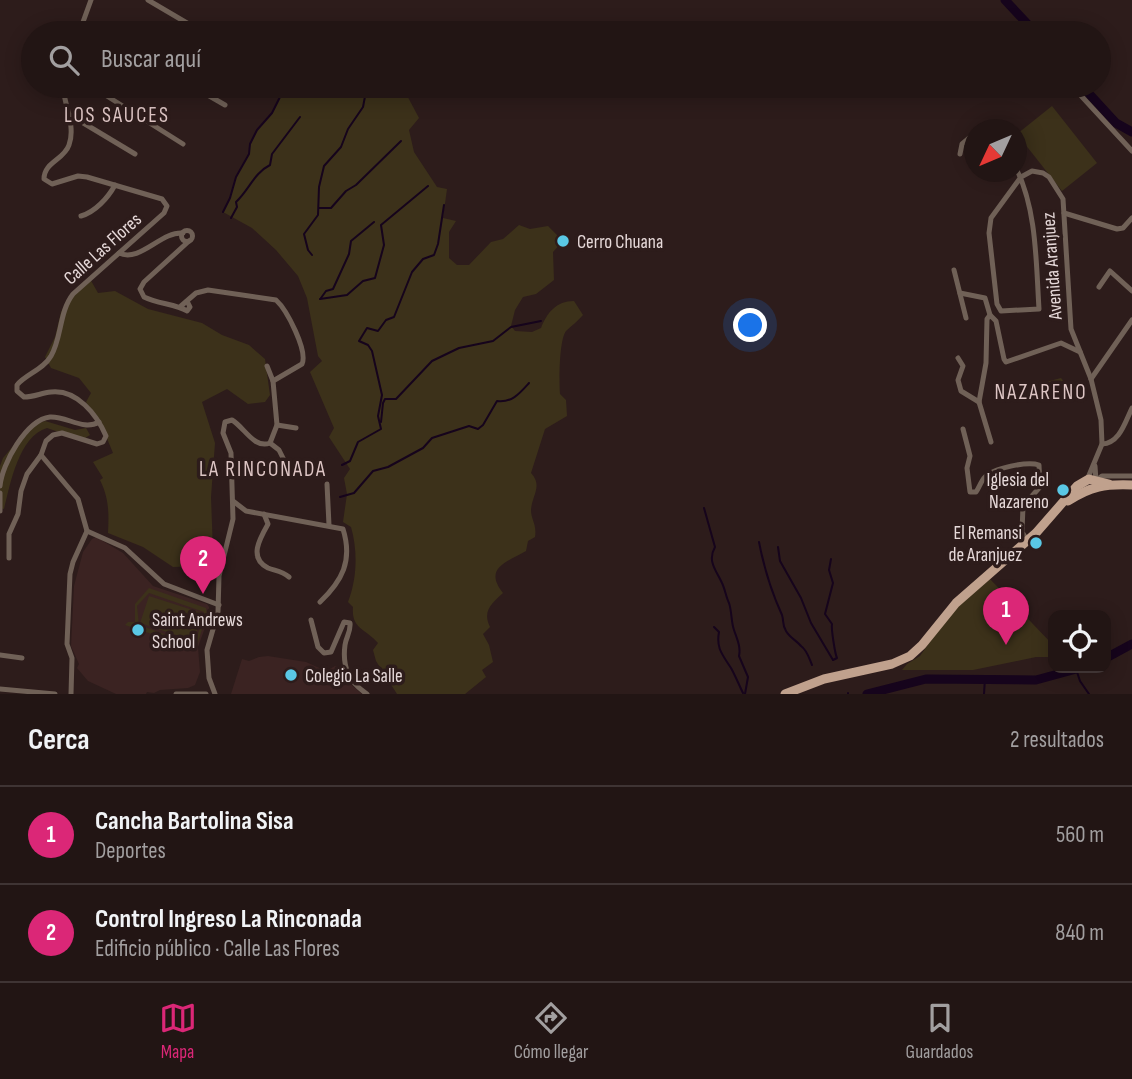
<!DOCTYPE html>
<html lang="es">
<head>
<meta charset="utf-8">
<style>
	:root { --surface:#221514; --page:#2a1e1d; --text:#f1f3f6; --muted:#a29fa0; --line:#3f3434; --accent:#db2777 }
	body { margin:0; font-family:"Sofia Sans Condensed",sans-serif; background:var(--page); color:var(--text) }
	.controls { position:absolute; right:21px; bottom:21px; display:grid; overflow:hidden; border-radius:14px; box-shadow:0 4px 18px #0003 }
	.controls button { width:63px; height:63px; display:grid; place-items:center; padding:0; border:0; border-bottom:2px solid var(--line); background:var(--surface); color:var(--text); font:35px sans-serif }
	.compass { position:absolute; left:964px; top:119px; width:63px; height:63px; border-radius:50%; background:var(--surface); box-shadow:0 4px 18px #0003; rotate:226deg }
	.you { position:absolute; left:751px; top:326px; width:24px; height:24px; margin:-18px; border:5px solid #fff; border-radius:50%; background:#1a73e8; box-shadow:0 0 0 10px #1a73e833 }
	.badge { display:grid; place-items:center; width:46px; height:46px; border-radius:50%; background:var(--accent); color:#fff; font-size:23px; font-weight:700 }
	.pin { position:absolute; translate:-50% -58px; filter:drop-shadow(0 2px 4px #0008) }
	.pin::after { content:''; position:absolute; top:37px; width:24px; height:21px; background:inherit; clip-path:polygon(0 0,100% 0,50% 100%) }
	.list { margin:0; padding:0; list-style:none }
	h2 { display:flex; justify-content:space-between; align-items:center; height:91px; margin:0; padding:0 28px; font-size:30px }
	h2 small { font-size:23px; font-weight:400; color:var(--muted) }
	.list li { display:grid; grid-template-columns:46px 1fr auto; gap:21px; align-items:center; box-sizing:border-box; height:98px; padding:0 28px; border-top:2px solid var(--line) }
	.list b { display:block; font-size:26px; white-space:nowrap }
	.list p { margin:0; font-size:23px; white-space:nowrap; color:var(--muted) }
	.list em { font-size:23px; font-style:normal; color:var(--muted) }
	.icon { flex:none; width:38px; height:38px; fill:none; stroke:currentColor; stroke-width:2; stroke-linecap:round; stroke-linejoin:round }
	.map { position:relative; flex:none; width:1132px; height:694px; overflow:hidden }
	.search { position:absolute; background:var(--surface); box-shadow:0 4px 18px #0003; left:21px; right:21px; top:21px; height:77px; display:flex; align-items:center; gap:18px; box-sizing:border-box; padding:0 24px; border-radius:38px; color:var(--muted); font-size:26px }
	.sheet { height:287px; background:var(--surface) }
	nav { display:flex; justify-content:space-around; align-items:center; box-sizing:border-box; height:98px; border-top:2px solid var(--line); background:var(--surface); font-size:19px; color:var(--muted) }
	nav a { display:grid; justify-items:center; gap:4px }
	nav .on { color:var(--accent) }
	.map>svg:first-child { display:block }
	.built { fill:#3b2322 }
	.green { fill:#3c311a; fill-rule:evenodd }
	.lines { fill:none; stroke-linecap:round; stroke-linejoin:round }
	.stream { stroke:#16041c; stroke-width:2 }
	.river { stroke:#16041c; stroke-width:9 }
	.street { stroke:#706157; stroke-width:5 }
	.primary { stroke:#c0a18d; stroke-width:9 }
	.poi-dot { fill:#5ac8e5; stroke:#2d1c1b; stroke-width:2.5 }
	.labels { text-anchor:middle; stroke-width:7; stroke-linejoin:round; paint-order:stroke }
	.poi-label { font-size:19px; fill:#e6d9d9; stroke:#2d1c1b; text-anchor:start }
	.street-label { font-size:19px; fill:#e6d9d9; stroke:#2d1c1b }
	.neighbourhood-label { font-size:21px; letter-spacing:2px; fill:#ddc5c4; stroke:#2d1c1b }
</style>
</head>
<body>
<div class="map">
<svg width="1132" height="694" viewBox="0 0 1132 694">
	<rect width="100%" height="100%" fill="#2d1c1b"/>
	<!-- built -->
	<g class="built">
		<path d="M96 537 123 553 153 586 207 604 209 607 210 614 198 647 200 672 195 685 188 688 160 690 154 693 147 692 146 694H116L88 681 77 668 79 664 71 646 74 586 83 552 92 539Z"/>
		<path d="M268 656 306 662 326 671 335 666 343 667 348 682 362 694H231L242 659 249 661 259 657Z"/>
	</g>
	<!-- green -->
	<g class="green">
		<path d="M284 86H402L419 118 409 130 414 152 437 187 447 189 443 218 456 221 449 232V258L457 265H469L491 242 503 239 519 225 530 229 548 226 563 241 553 252 554 280 536 294 523 297 515 310 511 326 515 331 532 332 541 328C547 313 556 301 574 301L583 315C578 321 571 326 566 331 559 340 559 382 560 394L566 400 567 416 545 429 531 473C543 486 532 495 531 510 531 520 537 524 535 537L528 541 526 551C507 562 483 568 503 593 492 603 482 611 490 627L483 634 489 645 493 662 482 670 486 677 465 694H397L376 661 373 650 378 643C366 629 351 629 353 607L348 602C357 579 358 551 351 527L343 522 347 494 344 478 350 469 329 437 334 428 310 372 322 361 318 356 307 298 298 276 276 250 252 228 223 212 230 198 236 177 249 154 250 144 257 130 272 113Z"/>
		<path d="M1052 106 1097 163 1062 191 1017 134Z"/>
		<path d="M90 279 98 293 115 291 148 309 202 323 222 335 249 345 265 359 270 395 265 402 248 404 227 389 202 402 215 443 211 497 213 552 201 566 173 567 143 547 108 533C109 513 109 498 100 480L103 478 93 462 113 453 101 424 86 402 91 393 79 378 51 368 45 357 55 337 61 312 70 295Z"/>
		<path d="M1061 378 1065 383 1066 398 1050 401 1046 382Z"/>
		<path d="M45 421 75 430 86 428 90 435 82 440 47 428C19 436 10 484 4 509L0 508V466L3 458 29 427Z"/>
		<path d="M990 579 1053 645V657H1036L973 670H902L907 664 920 656 941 626 959 606Z"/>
		<path d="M149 588 206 608 207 613 196 649 125 625 128 622H135V604ZM149 593 204 612 195 645 139 625 137 606Z"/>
		<path d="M149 596 202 613 194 641 140 623Z"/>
	</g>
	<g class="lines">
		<!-- stream -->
		<g class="stream">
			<path d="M319 208H331L346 191 356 185 401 141"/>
			<path d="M223 212 230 198 236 177 249 154 250 144 257 130 272 113 283 91"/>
			<path d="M231 218 237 207 236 202C249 190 254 173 270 165L272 154 300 117"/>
			<path d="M312 255 308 250 304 234 318 215 319 187 324 166 341 147 348 129 363 107 367 86"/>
			<path d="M321 298 326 291 333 289 349 254 351 241 374 222"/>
			<path d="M320 299 347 295 363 281 375 278 384 245 381 225 428 186"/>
			<path d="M381 422 383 403 385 399H396L432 361 459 348 493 341 511 327 541 321"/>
			<path d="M342 465 350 461 358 442 381 429 378 416 382 395 372 351 368 345 359 341 367 328 378 331 386 320 394 317 412 272 423 259 434 255 438 244 444 205"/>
			<path d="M340 497 354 493 373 471 388 467 423 448 432 438 469 426 478 429 483 425 497 401C512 403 520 393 529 383"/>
			<path d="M704 508 715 547C707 561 716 570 722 583 725 589 726 597 729 603 732 612 731 622 734 630 737 639 741 647 739 656L748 677 745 694"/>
			<path d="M759 542C764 568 771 591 782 615 784 621 782 625 786 631 790 638 796 640 801 646 807 650 809 658 812 665"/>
			<path d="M778 547 780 561 801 598 811 623 833 660"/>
			<path d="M831 559 829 570 833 583 825 614 832 624C831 628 835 654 837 658L833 660"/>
			<path d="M714 627 719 632C716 648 722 654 731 668 735 675 739 685 743 693"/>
			<path d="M1076 669 1080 681 1089 694"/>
			<path d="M848 693V694"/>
			<path d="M984 694 985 678"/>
		</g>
		<!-- river -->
		<g class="river">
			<path d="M1005 0 1036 33"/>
			<path d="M1082 86 1116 123 1132 132"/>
			<path d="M1106 658 1132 644"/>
			<path d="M867 694 926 679 1036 680 1080 668"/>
		</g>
		<!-- street -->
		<g class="street">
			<path d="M148 0 204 33"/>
			<path d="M83 23 102 33"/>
			<path d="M79 33 91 0"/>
			<path d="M91 86 183 144"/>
			<path d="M192 86 225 105"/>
			<path d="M1072 86 1132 151"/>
			<path d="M70 115 135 154"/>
			<path d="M960 154 962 144 974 134"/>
			<path d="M1016 168C1037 210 1036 263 1039 309L1001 311 997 304 989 233 991 218 1021 177 1032 171 1043 173 1049 177 1063 199 1071 329 1091 379 1101 420 1102 444 1087 480"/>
			<path d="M1064 213 1117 229 1123 228 1132 218"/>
			<path d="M81 216C95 212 108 198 115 185"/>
			<circle cx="187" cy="236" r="5.5"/>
			<path d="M119 253C140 263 161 231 183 233"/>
			<path d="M954 270 966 318"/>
			<path d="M1099 287 1110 271 1132 291"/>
			<path d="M960 293 985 298 990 315"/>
			<path d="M188 303 190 307 187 311C176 304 158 304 144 297L140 289 144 282 189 241"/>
			<path d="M181 306 196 293 208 290 276 300C287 310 308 351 302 364L273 381 277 425 270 443C254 449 245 428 232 420L225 422 223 433 231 453 233 519 219 576 218 612 207 650 209 678 215 694"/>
			<path d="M958 358 963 366 958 380 961 391 979 402"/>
			<path d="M267 366 273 381"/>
			<path d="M1091 379 1132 320"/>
			<path d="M277 425 296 428"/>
			<path d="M963 429 970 456 967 468 970 492H976C979 488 981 481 985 477 993 468 1028 461 1039 465L1040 487 1023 506 1022 532 1027 540"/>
			<path d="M991 442 979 402 986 363 987 319 990 315 996 321 1004 359 1006 362 1061 343 1080 352"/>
			<path d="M270 443 279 450 283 458"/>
			<path d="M1102 444C1120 443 1125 422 1132 408"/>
			<path d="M41 455 78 499 87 531 125 548 164 584 219 605"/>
			<path d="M1095 466 1096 481 1102 476H1132"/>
			<path d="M327 484 329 525"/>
			<path d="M0 486C2 464 26 420 50 417 67 416 83 431 99 422"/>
			<path d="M0 493V511"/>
			<path d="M233 501 246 511 343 529C353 561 342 581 320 602"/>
			<path d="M264 514 268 524C260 538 248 558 268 568 276 571 282 571 289 577"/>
			<path d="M9 558V534L18 514 21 491 27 474 41 455 46 441 53 435 62 433 97 444 103 442 106 436C97 415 77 389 51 392 41 393 34 397 24 397L17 391V385C26 374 43 370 51 356 62 337 59 312 73 294L164 213 167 206 162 199 87 177 78 176 52 184 44 179C44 162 64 160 69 145 76 126 64 105 63 86"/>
			<path d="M311 620 318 647 324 653 331 652 344 622 350 623C351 632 346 637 345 645 342 667 349 682 367 694"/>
			<path d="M0 655 22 658"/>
			<path d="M0 689 55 694"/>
			<path d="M71 694 72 658 67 644 70 574 73 562 87 531"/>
			<path d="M176 694H206"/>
		</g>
		<!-- primary -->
		<g class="primary">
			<path d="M1068 501C1091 486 1105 484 1132 485"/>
			<path d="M785 694 824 679 892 664 910 656 922 645 956 603 1036 533 1077 486 1089 479 1109 484"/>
		</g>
	</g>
	<!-- markers -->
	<g class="poi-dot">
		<circle cx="563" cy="241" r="7"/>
		<circle cx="1063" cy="490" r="7"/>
		<circle cx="1036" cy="543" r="7"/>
		<circle cx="138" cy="630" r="7"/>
		<circle cx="291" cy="675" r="7"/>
	</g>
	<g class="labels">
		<!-- poi labels -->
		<g class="poi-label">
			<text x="577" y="248">Cerro Chuana</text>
			<text x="1049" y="486" text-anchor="end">Iglesia del<tspan x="1049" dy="22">Nazareno</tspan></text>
			<text x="1022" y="539" text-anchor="end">El Remansi<tspan x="1022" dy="22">de Aranjuez</tspan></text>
			<text x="152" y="626">Saint Andrews<tspan x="152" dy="22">School</tspan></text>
			<text x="305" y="682">Colegio La Salle</text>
		</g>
		<!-- street labels -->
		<g class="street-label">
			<text transform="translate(102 248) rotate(-42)" y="7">Calle Las Flores</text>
			<text transform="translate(1051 266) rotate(-94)" y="7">Avenida Aranjuez</text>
		</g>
		<!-- neighbourhood labels -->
		<g class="neighbourhood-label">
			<text x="117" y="122">LOS SAUCES</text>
			<text x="1041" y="399">NAZARENO</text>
			<text x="263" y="476">LA RINCONADA</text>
		</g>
	</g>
</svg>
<div class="controls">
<button><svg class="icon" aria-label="locate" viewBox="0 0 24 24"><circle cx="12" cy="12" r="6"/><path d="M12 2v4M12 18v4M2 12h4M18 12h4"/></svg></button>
</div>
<svg class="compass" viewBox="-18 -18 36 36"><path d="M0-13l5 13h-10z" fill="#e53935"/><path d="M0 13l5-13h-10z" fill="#a29fa0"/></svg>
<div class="you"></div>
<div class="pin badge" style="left:1006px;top:645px">1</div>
<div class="pin badge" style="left:203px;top:594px">2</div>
<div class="search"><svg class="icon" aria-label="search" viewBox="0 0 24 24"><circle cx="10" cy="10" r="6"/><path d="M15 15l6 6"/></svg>Buscar aquí</div>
</div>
<section class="sheet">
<h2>Cerca<small>2 resultados</small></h2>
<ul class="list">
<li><span class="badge">1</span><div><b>Cancha Bartolina Sisa</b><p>Deportes</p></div><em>560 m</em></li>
<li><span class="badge">2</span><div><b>Control Ingreso La Rinconada</b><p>Edificio público · Calle Las Flores</p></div><em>840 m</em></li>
</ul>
</section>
<nav>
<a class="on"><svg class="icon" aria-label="map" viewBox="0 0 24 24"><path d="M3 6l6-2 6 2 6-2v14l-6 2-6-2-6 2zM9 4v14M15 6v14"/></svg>Mapa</a>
<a><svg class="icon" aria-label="directions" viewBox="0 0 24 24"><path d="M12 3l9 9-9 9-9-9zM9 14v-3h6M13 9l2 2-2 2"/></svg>Cómo llegar</a>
<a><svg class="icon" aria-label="saved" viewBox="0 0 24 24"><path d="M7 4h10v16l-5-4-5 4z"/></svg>Guardados</a>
</nav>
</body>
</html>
